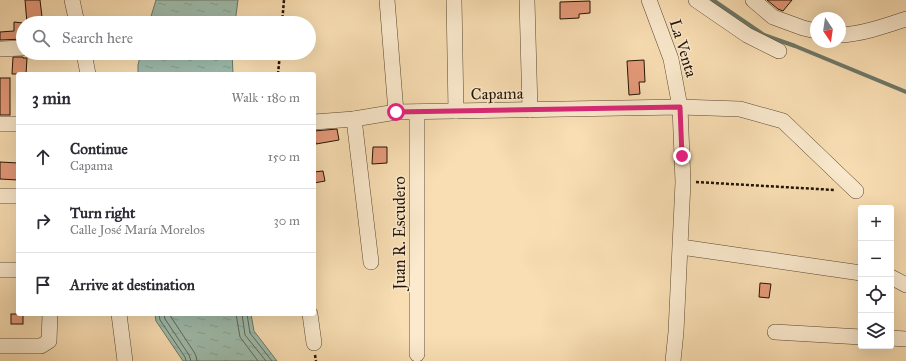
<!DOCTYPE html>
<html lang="en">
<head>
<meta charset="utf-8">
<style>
	:root { --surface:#fff; --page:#f7f7f7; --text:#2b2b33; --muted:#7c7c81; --line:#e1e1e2 }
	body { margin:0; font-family:"IM FELL Great Primer",serif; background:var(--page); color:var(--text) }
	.controls { position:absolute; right:12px; bottom:12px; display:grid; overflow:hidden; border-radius:4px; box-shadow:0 4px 16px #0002 }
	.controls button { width:36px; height:36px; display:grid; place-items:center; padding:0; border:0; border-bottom:1px solid var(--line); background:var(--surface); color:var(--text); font:20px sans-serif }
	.compass { position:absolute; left:810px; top:12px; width:36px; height:36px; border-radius:50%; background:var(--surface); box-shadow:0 4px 16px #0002; rotate:167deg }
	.stop { position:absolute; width:12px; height:12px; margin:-9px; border:3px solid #db2777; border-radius:50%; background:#fff }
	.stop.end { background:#db2777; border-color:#fff; box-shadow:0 1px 4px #0008 }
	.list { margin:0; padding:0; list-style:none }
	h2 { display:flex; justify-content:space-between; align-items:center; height:52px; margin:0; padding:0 16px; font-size:17px }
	h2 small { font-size:13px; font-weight:400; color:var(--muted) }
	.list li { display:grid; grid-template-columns:26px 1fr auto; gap:12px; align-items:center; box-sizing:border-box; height:64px; padding:0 16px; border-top:1px solid var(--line) }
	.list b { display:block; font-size:15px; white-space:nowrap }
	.list p { margin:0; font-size:13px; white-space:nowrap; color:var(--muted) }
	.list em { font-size:13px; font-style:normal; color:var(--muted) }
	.icon { flex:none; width:22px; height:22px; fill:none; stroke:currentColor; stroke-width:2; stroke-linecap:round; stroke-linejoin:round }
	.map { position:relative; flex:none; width:906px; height:361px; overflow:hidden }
	.search { position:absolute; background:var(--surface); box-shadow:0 4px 16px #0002; left:16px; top:16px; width:300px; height:44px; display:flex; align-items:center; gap:10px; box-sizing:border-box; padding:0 14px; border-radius:22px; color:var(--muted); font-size:15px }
	.panel { position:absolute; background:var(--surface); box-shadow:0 4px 16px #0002; left:16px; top:72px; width:300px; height:244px; border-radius:4px }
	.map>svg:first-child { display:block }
	.water { fill:url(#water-ripples); stroke:#6d7869 }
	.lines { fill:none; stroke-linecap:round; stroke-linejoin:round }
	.shore { stroke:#606858; stroke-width:1 }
	.stream { stroke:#6d7869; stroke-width:4 }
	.building { fill:#e79b7b; stroke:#231304 }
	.street-casing { stroke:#584630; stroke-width:16 }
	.path { stroke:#231304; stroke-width:2.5; stroke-dasharray:3 2; stroke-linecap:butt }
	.street { stroke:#fbeace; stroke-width:15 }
	.route { stroke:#db2777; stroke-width:5 }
	.labels { text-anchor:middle; stroke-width:3; stroke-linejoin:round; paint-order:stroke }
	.street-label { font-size:16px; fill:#231304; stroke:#fbeace }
</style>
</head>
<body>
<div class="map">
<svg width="906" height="361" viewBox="0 0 906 361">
	<defs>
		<pattern id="water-ripples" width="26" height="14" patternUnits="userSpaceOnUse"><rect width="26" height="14" fill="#9ebcac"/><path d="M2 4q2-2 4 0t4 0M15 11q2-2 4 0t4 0" fill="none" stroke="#88a192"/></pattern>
	</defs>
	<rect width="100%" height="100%" fill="#f9deb3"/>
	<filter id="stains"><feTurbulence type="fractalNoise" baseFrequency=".005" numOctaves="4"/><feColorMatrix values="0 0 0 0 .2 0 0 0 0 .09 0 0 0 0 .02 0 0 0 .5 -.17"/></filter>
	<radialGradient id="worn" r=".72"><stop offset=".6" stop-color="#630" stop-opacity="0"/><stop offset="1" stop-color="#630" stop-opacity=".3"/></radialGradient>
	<!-- water -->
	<g class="water">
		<path d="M156 0H238L235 23H149Z"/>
		<path d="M141 53H232L233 74H138V65Z"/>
		<path d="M155 314H251L254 331 277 361H183L156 321Z"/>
	</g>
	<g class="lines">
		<!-- shore -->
		<g class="shore">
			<path d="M159 314 160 320 185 357 186 361"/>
			<path d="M164 314 165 319 189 355 191 361"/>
			<path d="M170 314 171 317 194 352 196 356 197 361"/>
			<path d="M236 314 240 337 258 361"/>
			<path d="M242 314 245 335 266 361"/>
			<path d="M247 314 250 333 272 361"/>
		</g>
		<!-- stream -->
		<path class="stream" d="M713 0 764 35 795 46 906 92"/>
	</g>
	<!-- building -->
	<g class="building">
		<path d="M25 0H40L42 17H37V23H27Z"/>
		<path d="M767 0H792L783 11 778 9Z"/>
		<path d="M590 1V13L579 14V18L560 19V2Z"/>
		<path d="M14 22 23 23V39L0 40V32L14 31Z"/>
		<path d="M13 57H23V58H27L26 74H12Z"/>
		<path d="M644 60 645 82H639L640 94 629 95 627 61Z"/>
		<rect x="0" y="78" width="10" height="37"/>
		<path d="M337 129 339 140 316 144 314 131Z"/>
		<path d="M373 147H387V163L372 164Z"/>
		<path d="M0 162 18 163V180L0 179Z"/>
		<path d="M323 171 325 181 314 183V172Z"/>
		<path d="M760 283 771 284 769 298 759 297Z"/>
		<rect x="11" y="314" width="12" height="10"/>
	</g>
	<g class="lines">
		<!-- street casing -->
		<g class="street-casing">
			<g id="street">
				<path d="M72 0 77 23"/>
				<path d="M387 0 396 112"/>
				<path d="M454 0 456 111"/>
				<path d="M527 0 530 110"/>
				<path d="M649 0 671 59 680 107 683 182 676 332 673 361"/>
				<path d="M696 0 747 35 779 51"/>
				<path d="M753 0 773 17 803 28 816 31"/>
				<path d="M840 35C862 34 885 26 906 19"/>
				<path d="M0 49 23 48"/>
				<path d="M84 53 88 74"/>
				<path d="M354 119 371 262"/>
				<path d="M314 122 354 119 396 112 680 107 740 109 783 121 856 191"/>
				<path d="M0 124H18"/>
				<path d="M0 196H18"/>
				<path d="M681 247 861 273"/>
				<path d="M0 270H18"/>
				<path d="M891 277 906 285"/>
				<path d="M119 314 125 361"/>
				<path d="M310 314 314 343"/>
				<path d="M775 332 861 337"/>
				<path d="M891 338 906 339"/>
				<path d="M0 346H41L49 341 50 314"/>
				<path d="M417 354V112"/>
			</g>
		</g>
		<!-- path -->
		<g class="path">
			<path d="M282 23 284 0"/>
			<path d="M278 74 280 53"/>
			<path d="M696 182 835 190"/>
			<path d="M315 355 316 361"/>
		</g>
		<!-- street -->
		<use href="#street" class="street"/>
	</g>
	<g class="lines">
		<!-- route -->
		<path class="route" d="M396 112 680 107 682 156"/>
	</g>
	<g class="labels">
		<!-- street labels -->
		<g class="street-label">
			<text transform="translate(684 48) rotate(73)" y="6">La Venta</text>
			<text transform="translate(497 93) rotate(-1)" y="6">Capama</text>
			<text transform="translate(399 233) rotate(-90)" y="6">Juan R. Escudero</text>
		</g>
	</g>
	<rect width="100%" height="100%" filter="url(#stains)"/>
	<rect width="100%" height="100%" fill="url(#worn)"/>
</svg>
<div class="controls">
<button>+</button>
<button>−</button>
<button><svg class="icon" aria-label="locate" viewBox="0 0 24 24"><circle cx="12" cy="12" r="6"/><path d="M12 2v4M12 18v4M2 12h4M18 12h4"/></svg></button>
<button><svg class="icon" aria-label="layers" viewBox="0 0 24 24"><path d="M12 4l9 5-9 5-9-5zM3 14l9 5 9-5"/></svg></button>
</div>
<svg class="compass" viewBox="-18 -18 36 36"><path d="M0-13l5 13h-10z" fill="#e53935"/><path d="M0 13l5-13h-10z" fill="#7c7c81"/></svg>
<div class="stop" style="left:396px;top:112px"></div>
<div class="stop end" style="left:682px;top:156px"></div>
<div class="search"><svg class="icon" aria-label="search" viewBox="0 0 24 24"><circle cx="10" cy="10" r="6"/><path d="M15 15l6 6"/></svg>Search here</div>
<section class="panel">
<h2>3 min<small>Walk · 180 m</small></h2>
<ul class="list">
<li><svg class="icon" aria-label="ahead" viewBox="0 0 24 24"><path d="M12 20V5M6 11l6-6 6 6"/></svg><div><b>Continue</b><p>Capama</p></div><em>150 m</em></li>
<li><svg class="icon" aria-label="right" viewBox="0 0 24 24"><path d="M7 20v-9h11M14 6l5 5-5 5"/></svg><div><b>Turn right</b><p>Calle José María Morelos</p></div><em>30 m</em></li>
<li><svg class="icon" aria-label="arrive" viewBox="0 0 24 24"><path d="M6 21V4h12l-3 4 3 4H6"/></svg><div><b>Arrive at destination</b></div></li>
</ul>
</section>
</div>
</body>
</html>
